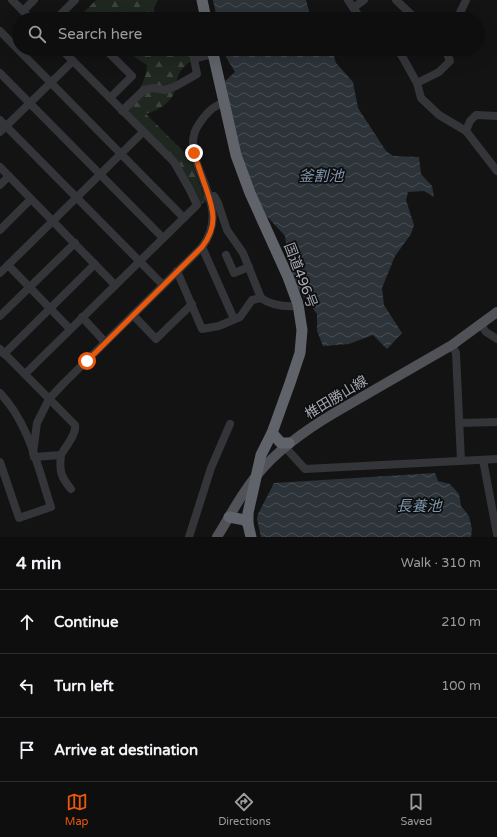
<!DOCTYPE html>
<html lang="en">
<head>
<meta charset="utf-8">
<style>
	:root { --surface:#0e0e0f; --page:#1c1c1d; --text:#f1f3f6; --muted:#9b9c9e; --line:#2e2e2f; --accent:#ea580c }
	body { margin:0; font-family:"Varela Round","Noto Sans JP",sans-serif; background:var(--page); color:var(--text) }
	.stop { position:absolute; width:12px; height:12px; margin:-9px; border:3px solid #ea580c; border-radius:50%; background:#fff }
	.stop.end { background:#ea580c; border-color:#fff; box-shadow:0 1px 4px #0008 }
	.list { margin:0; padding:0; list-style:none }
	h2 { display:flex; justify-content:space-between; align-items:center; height:52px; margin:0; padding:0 16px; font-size:17px }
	h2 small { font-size:13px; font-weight:400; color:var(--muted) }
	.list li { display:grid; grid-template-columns:26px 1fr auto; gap:12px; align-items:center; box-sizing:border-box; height:64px; padding:0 16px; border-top:1px solid var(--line) }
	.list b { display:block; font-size:15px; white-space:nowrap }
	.list em { font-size:13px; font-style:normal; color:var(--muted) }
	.icon { flex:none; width:22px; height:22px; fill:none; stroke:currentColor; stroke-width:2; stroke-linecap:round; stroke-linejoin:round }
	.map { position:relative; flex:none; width:497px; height:537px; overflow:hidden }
	.search { position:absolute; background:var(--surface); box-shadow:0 4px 16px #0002; left:12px; right:12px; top:12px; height:44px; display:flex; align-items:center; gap:10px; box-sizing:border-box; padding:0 14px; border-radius:22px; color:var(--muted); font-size:15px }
	.sheet { height:244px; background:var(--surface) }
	nav { display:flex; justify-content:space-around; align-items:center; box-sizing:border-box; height:56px; border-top:1px solid var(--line); background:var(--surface); font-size:11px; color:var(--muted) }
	nav a { display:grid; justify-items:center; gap:2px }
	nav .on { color:var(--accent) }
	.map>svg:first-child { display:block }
	.forest { fill:url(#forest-firs) }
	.water { fill:url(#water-waves) }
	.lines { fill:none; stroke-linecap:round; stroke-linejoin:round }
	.minor { stroke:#343539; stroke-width:8 }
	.major { stroke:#505258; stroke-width:10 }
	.highway { stroke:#61636a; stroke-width:11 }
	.route { stroke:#ea580c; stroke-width:5 }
	.labels { text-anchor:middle; stroke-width:3.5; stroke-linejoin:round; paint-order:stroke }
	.street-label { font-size:14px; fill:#a6a9b4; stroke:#0e0e0f }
	.water-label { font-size:15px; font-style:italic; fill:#7f96ac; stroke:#0e0e0f }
</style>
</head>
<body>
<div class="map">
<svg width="497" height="537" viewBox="0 0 497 537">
	<defs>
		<pattern id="forest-firs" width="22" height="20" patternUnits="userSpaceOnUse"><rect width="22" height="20" fill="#1f2720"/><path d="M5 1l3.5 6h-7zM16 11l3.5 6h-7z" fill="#3d443e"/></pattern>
		<pattern id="water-waves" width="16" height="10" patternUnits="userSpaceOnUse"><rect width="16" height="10" fill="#2c3339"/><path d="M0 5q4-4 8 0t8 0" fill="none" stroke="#484e53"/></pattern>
	</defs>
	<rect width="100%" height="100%" fill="#131314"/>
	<!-- forest -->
	<g class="forest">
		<path d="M96 0H158L154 8 155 16 159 19H77Z"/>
		<path d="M123 49H200C195 60 182 66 178 76 176 81 177 87 175 91 171 103 157 111 146 114L190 158 206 201 200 205 181 168 124 109C136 95 146 83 147 65Z"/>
	</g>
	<!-- water -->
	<g class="water">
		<path d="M213 0H306L311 19H217Z"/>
		<path d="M222 49H332L336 63 353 82 358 108 386 151 393 156 419 157 421 174 432 186 434 197 424 191 408 192 406 200 414 225 411 234 395 256 382 288 384 305 402 333 387 349 373 335 349 344 323 346 317 331V314L296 286 290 271 285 236 262 211 241 158 225 81 235 72 223 52Z"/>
		<path d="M435 473 438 481 450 484 459 494 461 506 469 516 472 529 471 537H261L257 519 258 514 274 483Z"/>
	</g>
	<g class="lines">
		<!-- minor -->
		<g class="minor">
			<path d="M12 0 31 19"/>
			<path d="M348 0 361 19"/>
			<path d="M396 0 416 19"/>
			<path d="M353 8 364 0"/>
			<path d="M23 11 34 0"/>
			<path d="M56 19 75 0"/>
			<path d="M457 19 466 0"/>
			<path d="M0 31 184 218"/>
			<path d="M105 49 132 76 110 98"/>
			<path d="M396 49 402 56 417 83 421 98 439 115 466 131 497 171"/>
			<path d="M0 73 163 238"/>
			<path d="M417 83 439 72 450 61 445 49"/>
			<path d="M122 111 144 90 153 88 165 90 176 86 197 74 194 59 213 54"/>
			<path d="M0 120 163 285"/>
			<path d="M466 131 470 121 476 115 497 116"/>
			<path d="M0 132 73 61"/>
			<path d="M0 167 115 285"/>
			<path d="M0 185 9 176"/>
			<path d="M0 230 31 199"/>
			<path d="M202 247 234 319"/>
			<path d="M226 255 234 273 249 267"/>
			<path d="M8 265 70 329"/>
			<path d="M177 271 202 329 219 326 240 317 252 300 261 298 243 253 227 230 218 203 214 196 208 197"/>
			<path d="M0 273 143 132"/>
			<path d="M261 298C272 306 285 307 298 306"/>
			<path d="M133 315 156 339 192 304"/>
			<path d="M0 316 75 243"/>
			<path d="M82 317 105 342"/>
			<path d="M481 325 486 332 497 339"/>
			<path d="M452 345 456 353 461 461"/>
			<path d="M0 349 75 425C77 434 65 447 61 455L34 457"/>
			<path d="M4 354 95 264"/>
			<path d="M25 374 197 205 190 190 174 162 61 49"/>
			<path d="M0 393C29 423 38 468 51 507L19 518 0 462"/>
			<path d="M460 423 497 422"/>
			<path d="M285 447 305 469 497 459"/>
			<path d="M33 453 37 423 49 399 64 383 202 247C223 219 208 194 198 166 194 156 191 146 194 135 195 128 200 123 204 117 210 110 215 105 224 103"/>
			<path d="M61 455C59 471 61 477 71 489"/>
			<path d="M483 460 497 534"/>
			<path d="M189 537 211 468 230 424"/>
		</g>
		<!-- major -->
		<path class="major" d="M217 537C230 516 241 494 257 475 278 449 307 429 336 412L452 345 497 312"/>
		<!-- highway -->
		<g class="highway">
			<path d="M202 0 206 19"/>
			<path d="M212 49 236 155 250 193 288 277 298 304 302 330 300 353 290 383 272 433 261 455 248 513V524L251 537"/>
			<path d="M272 433 281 443H289"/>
			<path d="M229 517 245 520 248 524"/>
		</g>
	</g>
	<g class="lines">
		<!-- route -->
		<path class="route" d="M87 361 202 247C218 226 214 211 206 188 202 177 198 165 194 153"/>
	</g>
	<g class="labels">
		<!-- street labels -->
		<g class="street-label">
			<text transform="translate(301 275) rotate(69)" y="5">国道496号</text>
			<text transform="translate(336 397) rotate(-31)" y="5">椎田勝山線</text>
		</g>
		<!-- water labels -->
		<g class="water-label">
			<text x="321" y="181">釜割池</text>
			<text x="419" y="511">長養池</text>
		</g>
	</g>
</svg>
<div class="stop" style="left:87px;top:361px"></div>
<div class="stop end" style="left:194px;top:153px"></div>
<div class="search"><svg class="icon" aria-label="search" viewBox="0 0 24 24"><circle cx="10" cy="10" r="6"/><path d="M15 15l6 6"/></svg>Search here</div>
</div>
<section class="sheet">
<h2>4 min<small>Walk · 310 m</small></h2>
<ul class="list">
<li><svg class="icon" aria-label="ahead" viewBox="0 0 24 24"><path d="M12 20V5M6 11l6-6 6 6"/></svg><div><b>Continue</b></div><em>210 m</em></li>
<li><svg class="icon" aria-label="left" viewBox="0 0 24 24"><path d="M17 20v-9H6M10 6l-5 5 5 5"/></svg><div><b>Turn left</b></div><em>100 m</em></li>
<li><svg class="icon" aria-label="arrive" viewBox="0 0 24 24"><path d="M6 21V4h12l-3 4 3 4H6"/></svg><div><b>Arrive at destination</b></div></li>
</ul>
</section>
<nav>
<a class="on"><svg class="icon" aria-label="map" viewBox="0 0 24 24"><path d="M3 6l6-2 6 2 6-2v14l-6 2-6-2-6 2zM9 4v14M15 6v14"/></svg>Map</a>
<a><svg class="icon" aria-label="directions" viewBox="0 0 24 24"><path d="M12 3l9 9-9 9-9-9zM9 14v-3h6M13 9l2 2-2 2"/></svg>Directions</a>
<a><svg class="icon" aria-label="saved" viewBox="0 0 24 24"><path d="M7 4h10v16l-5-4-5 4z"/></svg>Saved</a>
</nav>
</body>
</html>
